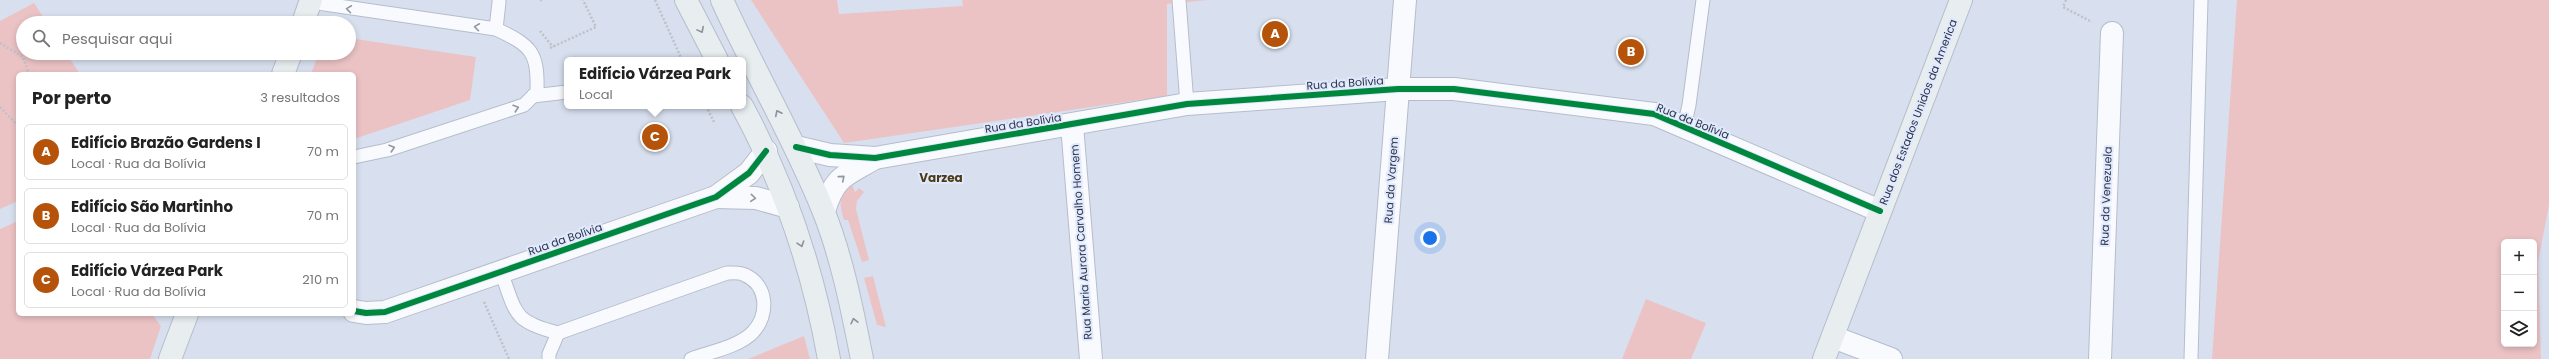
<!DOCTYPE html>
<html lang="pt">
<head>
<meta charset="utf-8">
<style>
	:root { --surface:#fff; --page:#f6f6f6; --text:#222; --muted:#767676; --line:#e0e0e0; --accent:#b45309 }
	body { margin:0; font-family:Poppins,sans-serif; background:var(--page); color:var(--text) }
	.controls { position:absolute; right:12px; bottom:12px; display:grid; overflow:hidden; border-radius:6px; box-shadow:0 2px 6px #0003 }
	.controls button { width:36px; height:36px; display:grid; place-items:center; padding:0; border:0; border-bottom:1px solid var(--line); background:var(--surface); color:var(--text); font:20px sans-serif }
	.you { position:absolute; left:1430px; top:238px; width:14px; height:14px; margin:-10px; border:3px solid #fff; border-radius:50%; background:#1a73e8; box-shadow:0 0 0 6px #1a73e833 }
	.badge { display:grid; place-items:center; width:26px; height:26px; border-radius:50%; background:var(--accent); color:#fff; font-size:13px; font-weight:700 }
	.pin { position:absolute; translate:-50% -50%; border:2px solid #fff; box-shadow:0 1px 4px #0006 }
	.popup { position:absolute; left:564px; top:57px; width:182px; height:52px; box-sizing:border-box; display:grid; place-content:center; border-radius:6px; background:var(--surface); filter:drop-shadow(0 1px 3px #0005); font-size:13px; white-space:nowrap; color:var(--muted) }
	.popup b { font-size:15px; color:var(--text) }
	.popup::after { content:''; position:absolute; left:50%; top:100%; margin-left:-8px; border:8px solid transparent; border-top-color:var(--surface) }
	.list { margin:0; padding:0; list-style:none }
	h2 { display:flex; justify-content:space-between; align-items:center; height:52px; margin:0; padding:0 16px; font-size:17px }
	h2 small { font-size:13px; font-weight:400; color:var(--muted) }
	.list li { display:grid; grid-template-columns:26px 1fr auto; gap:12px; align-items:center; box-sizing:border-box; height:56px; margin:0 8px 8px; padding:0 8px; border:1px solid var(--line); border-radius:6px }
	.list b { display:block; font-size:15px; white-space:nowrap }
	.list p { margin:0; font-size:13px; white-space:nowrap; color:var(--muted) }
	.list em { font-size:13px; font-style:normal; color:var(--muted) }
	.icon { flex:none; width:22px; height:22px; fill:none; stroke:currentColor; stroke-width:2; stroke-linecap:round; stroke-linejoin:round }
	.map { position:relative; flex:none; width:2549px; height:359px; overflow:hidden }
	.search { position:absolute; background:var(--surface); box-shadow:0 2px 6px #0003; left:16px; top:16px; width:340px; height:44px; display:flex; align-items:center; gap:10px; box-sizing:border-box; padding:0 14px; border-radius:22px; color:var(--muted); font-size:15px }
	.panel { position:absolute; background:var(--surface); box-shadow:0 2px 6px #0003; left:16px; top:72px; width:340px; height:244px; border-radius:6px }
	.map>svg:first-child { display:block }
	.green { fill:#ebc3c5; fill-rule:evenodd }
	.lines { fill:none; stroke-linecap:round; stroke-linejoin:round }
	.lane-casing { stroke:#b5bdcc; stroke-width:15 }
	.street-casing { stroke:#b5bdcc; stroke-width:24 }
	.secondary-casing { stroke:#b5bdcc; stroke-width:24 }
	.path { stroke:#bfc1c8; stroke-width:2.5; stroke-dasharray:2 2; stroke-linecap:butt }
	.lane { stroke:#f9fafd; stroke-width:13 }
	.street { stroke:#f9fafd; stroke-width:22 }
	.secondary { stroke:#e8edef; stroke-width:22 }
	.cycleway-casing { stroke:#e0e9fd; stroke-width:8 }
	.cycleway { stroke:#00873e; stroke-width:6 }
	.oneway { stroke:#9297a2 }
	.oneway2 { stroke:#8a909c }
	.labels { text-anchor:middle; stroke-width:4; stroke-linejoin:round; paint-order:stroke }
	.street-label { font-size:11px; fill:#2c3448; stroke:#e0e9fd }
	.neighbourhood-label { font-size:12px; font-weight:bold; fill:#4c3b14; stroke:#e0e9fd }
</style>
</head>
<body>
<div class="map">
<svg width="2549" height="359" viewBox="0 0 2549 359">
	<rect width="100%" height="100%" fill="#d8e0ef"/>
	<!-- green -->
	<g class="green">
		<path d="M751 0H837L839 14 963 6 962 0H1208L1167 4V96L844 143Z"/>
		<path d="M2237 0H2549V205L2538 262 2541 359H2212ZM2504 242H2534V344H2504Z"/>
		<path d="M34 3 47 23H23V53H66L80 74H18V201L0 209V21Z"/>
		<path d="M349 38 476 57 470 100 354 139V74H311L319 53H349Z"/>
		<path d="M849 178 855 192 859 188 864 192 857 201 856 209 869 260 862 262 848 220H844C838 200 840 197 849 178Z"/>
		<path d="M18 221V314H152L161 326 150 359H0V229Z"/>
		<path d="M873 276 886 327 877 325 864 278Z"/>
		<path d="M1646 299 1706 323 1691 359H1622Z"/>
		<path d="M804 336 810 359H748Z"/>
	</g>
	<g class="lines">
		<!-- lane casing -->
		<g class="lane-casing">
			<g id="lane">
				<path d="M1179 0 1187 104"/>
				<path d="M311 2 496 29C532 46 538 52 537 92L524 105 387 150 354 157"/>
				<path d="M496 29 499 2"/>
				<path d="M533 96 567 92"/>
				<path d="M1684 127 1689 105 1703 0"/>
				<path d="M501 272C517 314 512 321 558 333L727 273C732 273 740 272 745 275 768 285 769 315 753 332 739 347 709 352 691 359"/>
				<path d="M549 359V354L558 333"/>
				<path d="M2191 359 2201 0"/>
			</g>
		</g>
		<!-- street casing -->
		<g class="street-casing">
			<g id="street">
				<path d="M1072 125 1091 359"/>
				<path d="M796 147 830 155 875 158 1187 104 1398 89H1454L1654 114 1880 211"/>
				<path d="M716 197 756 198 788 207"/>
				<path d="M824 211C835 175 845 176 875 158"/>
				<path d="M354 311 366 313 385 312 716 197 749 173 766 151"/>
				<path d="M1833 337 1891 359"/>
				<path d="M1377 359 1405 0"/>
				<path d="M2100 359 2112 33"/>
			</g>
		</g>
		<!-- secondary casing -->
		<g class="secondary-casing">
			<g id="secondary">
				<path d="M686 0 717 60"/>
				<path d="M722 0C754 71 794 138 823 210 842 257 852 309 862 359"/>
				<path d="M303 23 311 0"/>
				<path d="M283 74 291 53"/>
				<path d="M742 106C785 185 813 270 829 359"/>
				<path d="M170 359 187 314"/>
				<path d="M1824 359 1961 0"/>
			</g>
		</g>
		<!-- path -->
		<g class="path">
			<path d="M540 0H542"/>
			<path d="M655 0 682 60"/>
			<path d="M2066 0 2063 7 2092 22"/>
			<path d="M540 31 553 47"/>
			<path d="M0 43 23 57 29 74"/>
			<path d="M550 48 596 27 583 0"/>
			<path d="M706 106 714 122"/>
			<path d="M0 107 18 126"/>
			<path d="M484 302 509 359"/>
		</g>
		<!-- lane -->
		<use href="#lane" class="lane"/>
		<!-- street -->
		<use href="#street" class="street"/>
		<!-- secondary -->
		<use href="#secondary" class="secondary"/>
		<!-- cycleway casing -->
		<g class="cycleway-casing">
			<g id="cycleway">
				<path d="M796 147 830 155 875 158 1187 104 1398 89H1454L1654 114 1880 211"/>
				<path d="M354 311 366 313 385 312 716 197 749 173 766 151"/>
			</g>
		</g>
		<!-- cycleway -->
		<use href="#cycleway" class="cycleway"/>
	</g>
	<!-- one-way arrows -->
	<defs><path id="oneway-chevron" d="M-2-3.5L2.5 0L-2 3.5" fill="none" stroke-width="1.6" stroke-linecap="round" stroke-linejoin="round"/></defs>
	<g class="oneway">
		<use href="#oneway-chevron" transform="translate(349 9) rotate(-172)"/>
		<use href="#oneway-chevron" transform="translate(477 27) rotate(-172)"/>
		<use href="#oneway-chevron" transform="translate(516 108) rotate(-18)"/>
		<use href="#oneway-chevron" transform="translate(392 148) rotate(-18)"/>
		<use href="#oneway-chevron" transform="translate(842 178) rotate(-40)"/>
		<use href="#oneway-chevron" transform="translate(753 198) rotate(5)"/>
	</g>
	<g class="oneway2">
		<use href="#oneway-chevron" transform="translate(701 30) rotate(62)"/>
		<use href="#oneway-chevron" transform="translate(778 113) rotate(-117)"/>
		<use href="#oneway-chevron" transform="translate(801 244) rotate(72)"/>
		<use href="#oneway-chevron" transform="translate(854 321) rotate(-103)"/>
	</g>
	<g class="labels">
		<!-- street labels -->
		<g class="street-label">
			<text transform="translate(1345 83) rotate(-4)" y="4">Rua da Bolívia</text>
			<text transform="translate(1918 112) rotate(-69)" y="4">Rua dos Estados Unidos da America</text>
			<text transform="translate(1693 121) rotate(22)" y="4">Rua da Bolívia</text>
			<text transform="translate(1023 123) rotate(-9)" y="4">Rua da Bolívia</text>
			<text transform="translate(1391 180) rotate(-86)" y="4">Rua da Vargem</text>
			<text transform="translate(2106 196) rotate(-88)" y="4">Rua da Venezuela</text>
			<text transform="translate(565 239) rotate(-19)" y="4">Rua da Bolívia</text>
			<text transform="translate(1081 242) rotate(-94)" y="4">Rua Maria Aurora Carvalho Homem</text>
		</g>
		<!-- neighbourhood labels -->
		<g class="neighbourhood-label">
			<text x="941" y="182">Varzea</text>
		</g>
	</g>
</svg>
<div class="controls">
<button>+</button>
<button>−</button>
<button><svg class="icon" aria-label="layers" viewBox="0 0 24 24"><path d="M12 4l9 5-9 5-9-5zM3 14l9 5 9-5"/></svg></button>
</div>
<div class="you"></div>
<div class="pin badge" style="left:1275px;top:34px">A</div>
<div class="pin badge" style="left:1631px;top:52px">B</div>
<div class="pin badge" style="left:655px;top:137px">C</div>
<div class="popup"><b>Edifício Várzea Park</b>Local</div>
<div class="search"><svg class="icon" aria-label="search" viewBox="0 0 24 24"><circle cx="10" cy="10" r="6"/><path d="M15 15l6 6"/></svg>Pesquisar aqui</div>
<section class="panel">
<h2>Por perto<small>3 resultados</small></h2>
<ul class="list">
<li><span class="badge">A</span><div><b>Edifício Brazão Gardens I</b><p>Local · Rua da Bolívia</p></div><em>70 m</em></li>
<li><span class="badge">B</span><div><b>Edifício São Martinho</b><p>Local · Rua da Bolívia</p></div><em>70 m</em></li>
<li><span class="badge">C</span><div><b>Edifício Várzea Park</b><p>Local · Rua da Bolívia</p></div><em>210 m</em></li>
</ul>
</section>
</div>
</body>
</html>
